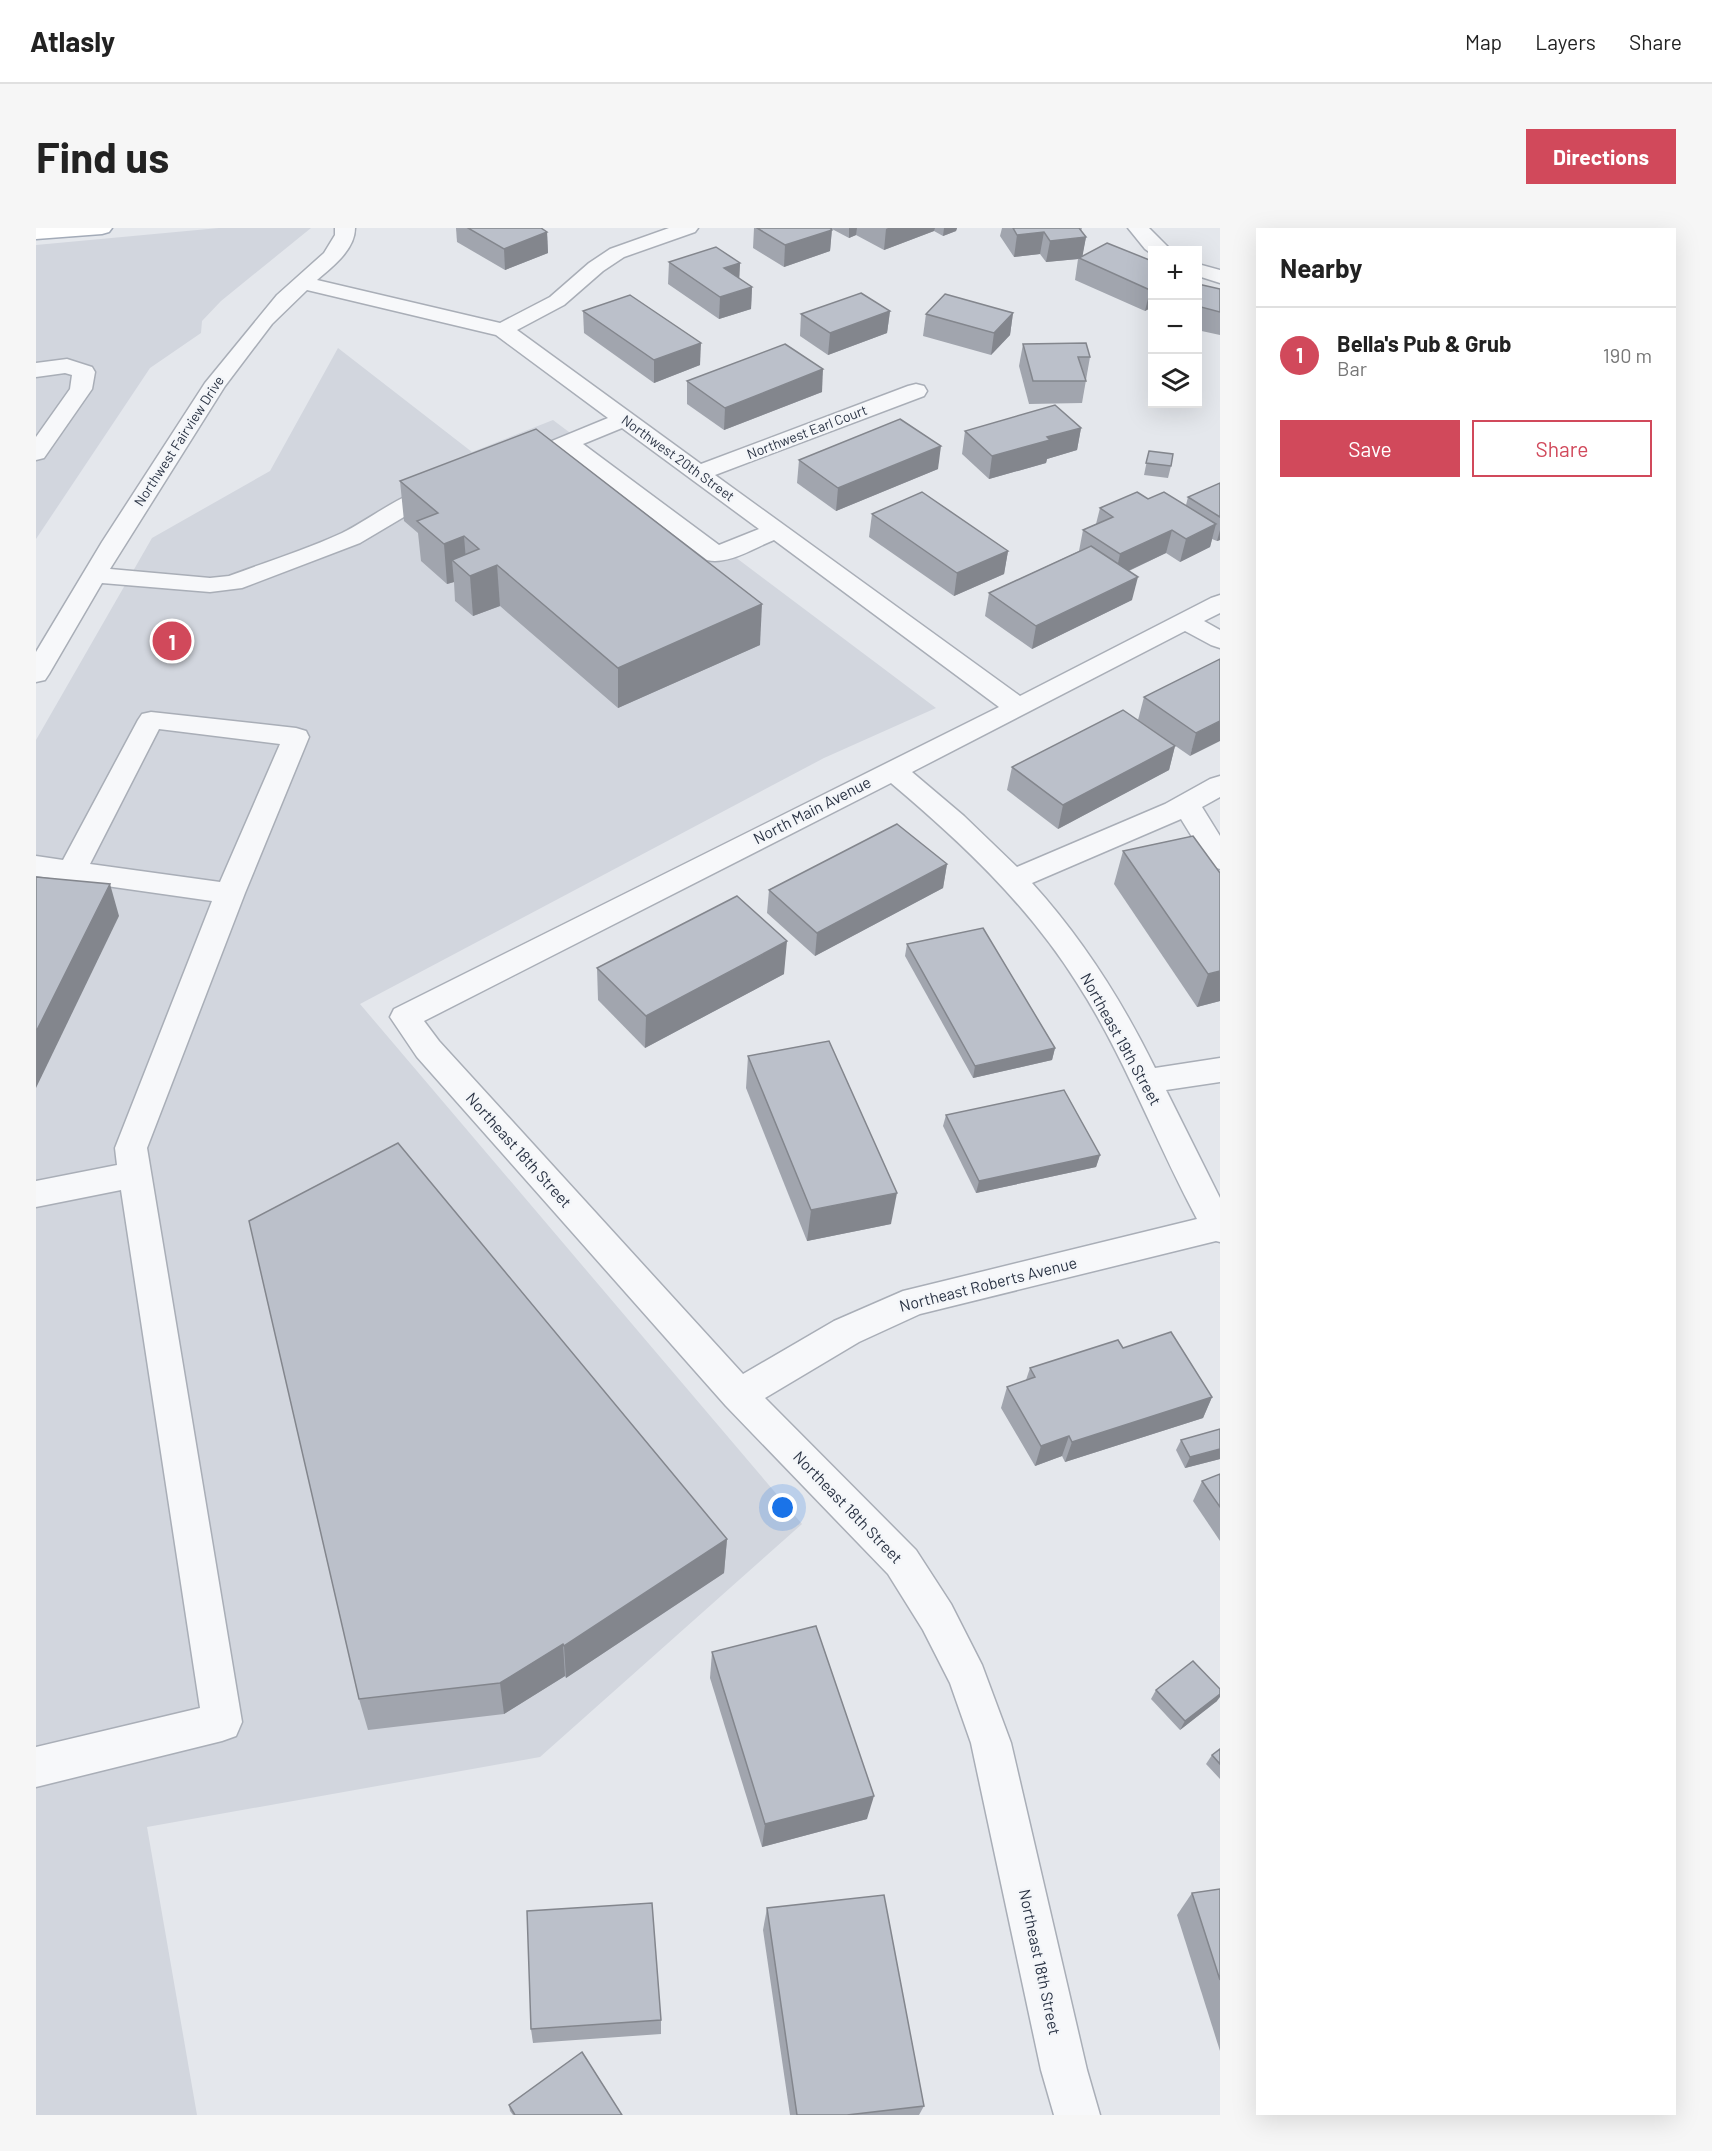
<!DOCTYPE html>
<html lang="en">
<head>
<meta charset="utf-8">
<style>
	:root { --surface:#fff; --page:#f6f6f6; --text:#222; --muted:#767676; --line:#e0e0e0; --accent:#d1495b }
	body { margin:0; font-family:Barlow,sans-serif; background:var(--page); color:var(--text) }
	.controls { position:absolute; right:18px; top:18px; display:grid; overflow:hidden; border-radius:0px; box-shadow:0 6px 24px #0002 }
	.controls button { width:54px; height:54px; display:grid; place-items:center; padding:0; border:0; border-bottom:2px solid var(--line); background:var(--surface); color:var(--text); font:30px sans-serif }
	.you { position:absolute; left:747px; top:1280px; width:21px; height:21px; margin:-15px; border:4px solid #fff; border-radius:50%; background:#1a73e8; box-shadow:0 0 0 9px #1a73e833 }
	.badge { display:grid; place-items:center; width:39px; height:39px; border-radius:50%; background:var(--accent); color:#fff; font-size:20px; font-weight:700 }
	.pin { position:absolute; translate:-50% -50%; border:3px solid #fff; box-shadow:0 2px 6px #0006 }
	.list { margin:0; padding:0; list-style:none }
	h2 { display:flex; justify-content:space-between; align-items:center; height:78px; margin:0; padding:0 24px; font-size:26px }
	h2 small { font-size:20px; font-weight:400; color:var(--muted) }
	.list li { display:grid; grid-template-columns:39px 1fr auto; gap:18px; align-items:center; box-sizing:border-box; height:96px; padding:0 24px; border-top:2px solid var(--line) }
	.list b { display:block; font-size:22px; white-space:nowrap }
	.list p { margin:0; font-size:20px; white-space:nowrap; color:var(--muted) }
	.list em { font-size:20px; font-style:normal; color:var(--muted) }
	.actions { display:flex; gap:12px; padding:18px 24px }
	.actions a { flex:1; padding:14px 0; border:2px solid var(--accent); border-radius:0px; text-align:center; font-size:21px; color:var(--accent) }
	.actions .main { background:var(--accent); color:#fff }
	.icon { flex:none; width:33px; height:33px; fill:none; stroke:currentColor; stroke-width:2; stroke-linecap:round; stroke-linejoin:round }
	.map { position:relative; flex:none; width:1184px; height:1887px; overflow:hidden; border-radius:0px }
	header { display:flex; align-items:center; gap:36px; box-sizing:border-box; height:84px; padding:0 30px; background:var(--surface); border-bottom:2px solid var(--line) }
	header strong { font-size:28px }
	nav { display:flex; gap:33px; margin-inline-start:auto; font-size:21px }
	.intro { display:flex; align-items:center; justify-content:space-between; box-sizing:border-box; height:144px; padding:0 36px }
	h1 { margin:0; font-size:42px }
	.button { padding:15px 27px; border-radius:0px; background:var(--accent); color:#fff; font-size:21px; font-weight:700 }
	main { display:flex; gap:36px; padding:0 36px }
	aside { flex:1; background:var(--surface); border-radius:0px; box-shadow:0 6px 24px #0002 }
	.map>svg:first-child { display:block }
	.built { fill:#d2d6de }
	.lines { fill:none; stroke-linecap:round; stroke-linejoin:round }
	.minor-casing { stroke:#a9aeb7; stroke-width:3 }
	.major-casing { stroke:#a3abb8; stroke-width:3 }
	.minor { fill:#f7f8fa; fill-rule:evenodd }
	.major { fill:#fff; fill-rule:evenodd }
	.wall { fill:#a1a5ae }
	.shaded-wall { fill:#83868d }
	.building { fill:#bbc0ca; stroke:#83868d; stroke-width:1.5 }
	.labels { text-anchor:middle; stroke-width:5; stroke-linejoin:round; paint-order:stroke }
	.far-street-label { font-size:14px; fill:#2b3445; stroke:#f4f6f9 }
	.street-label { font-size:16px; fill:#2b3445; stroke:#f4f6f9 }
</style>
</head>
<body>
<header>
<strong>Atlasly</strong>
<nav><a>Map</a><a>Layers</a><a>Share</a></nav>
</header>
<div class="intro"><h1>Find us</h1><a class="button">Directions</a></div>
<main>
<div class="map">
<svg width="1184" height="1887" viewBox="0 0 1184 1887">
	<rect width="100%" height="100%" fill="#e4e7ec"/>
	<!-- built -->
	<g class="built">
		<path d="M183 0H275L185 73 166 93 165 105 114 140 0 311V17Z"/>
		<path d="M302 120 436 224 517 192 900 480 788 530 324 776 766 1296 504 1529 111 1599 161 1887H0V512L116 310 234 243Z"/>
	</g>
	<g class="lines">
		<!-- minor casing -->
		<g class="minor-casing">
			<g id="minor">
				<path d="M299 0H319C319 22 296 39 281 52L464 95 514 69 553 35 574 21 633 0H662L659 4 588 29 567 43 528 77 481 102 665 236 872 158 880 156 888 158 891 163 888 168 679 247 984 468 1175 370 1184 367V385L1168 393 1184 402V420L1175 417 1149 403 876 544 928 588 981 639 1129 576 1174 551 1184 548V569L1166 579 1184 608V641L1174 638 1145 591 996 655C1047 711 1086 773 1119 840L1184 830V854L1130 862 1184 970V1014L1180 1013 884 1086 823 1114 729 1170 880 1322 915 1376 946 1437 975 1515 1051 1842 1064 1887H1018L1005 1842 935 1515 914 1455 887 1402 852 1346 690 1178 381 829 354 789 358 781 963 479 738 312C718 320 692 337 671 332L529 224C512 231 490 245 472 241L468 236 472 231 572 190 460 107 271 62 236 96 189 158 74 341 174 350 193 348C230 334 269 322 306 305 334 292 383 251 414 259L418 264 414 269 383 280 324 315 206 360 174 364 66 355 13 446 9 452 0 454V424L66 314 169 155 241 67 288 25 299 7ZM586 200 723 301 683 317 547 216ZM855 555C925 614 992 677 1041 755 1089 829 1119 913 1161 991L867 1063 798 1093 707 1146 403 813 388 793Z"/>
				<path d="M1092 0H1113L1135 22H1116V26L1109 21Z"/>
				<path d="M1162 36 1184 42V55L1162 48Z"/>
				<path d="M31 131 56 139 59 144 56 161 8 230 0 232V209L34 161 36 147 29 145 0 149V135Z"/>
				<path d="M115 484 260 500 270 503 273 509 209 665 111 920 206 1494 200 1508 186 1513 0 1559V1519L164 1480 85 962 0 979V953L81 937 79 920 176 673 0 648V628L27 632 102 492 106 486ZM123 501 244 516 184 654 54 636Z"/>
			</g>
		</g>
		<!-- major casing -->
		<g class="major-casing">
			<path id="major" d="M0 0H76L73 4 66 6 0 11Z"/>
		</g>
		<!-- minor -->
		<use href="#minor" class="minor"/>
		<!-- major -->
		<use href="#major" class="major"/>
	</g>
	<!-- wall -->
	<g class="wall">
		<path d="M420 0H505L511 4 512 25 469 42 421 14Z"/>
		<path d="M718 0H921L920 3 907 8 898 3 848 22 820 7 813 10 796 1 794 23 748 39 717 20Z"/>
		<path d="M966 0H1046L1045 3 1050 9 1046 28 1116 33V79L1109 83 1039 52 1042 31 1010 34 1004 26 978 29 964 8Z"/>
		<path d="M633 34 704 35 703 50 716 59 715 81 683 91 632 56Z"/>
		<path d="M1161 57 1184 61V107L1161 102Z"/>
		<path d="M547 83 664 137 618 155 548 105Z"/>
		<path d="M854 83 851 105 792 127 764 108 765 86Z"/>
		<path d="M977 85 974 107 955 127 887 108 890 86Z"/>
		<path d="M987 116 1054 129 1046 175 993 176 983 138Z"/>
		<path d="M651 153 786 164 688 202 651 176Z"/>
		<path d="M1045 200 1041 222 1011 231 1010 235 953 251 926 226 929 203Z"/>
		<path d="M1113 223 1135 238 1132 250 1108 247Z"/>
		<path d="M763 232 902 241 800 283 761 255Z"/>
		<path d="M364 253 724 417 582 480 464 378 437 388 419 373 418 354 411 356 385 333 382 305 368 293Z"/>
		<path d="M1184 255V312L1181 313 1176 311 1174 319 1144 334 1130 325 1093 343 1096 372 996 421 949 388 953 365 1043 323 1047 302 1060 296 1064 280 1112 271 1150 277 1152 269Z"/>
		<path d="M836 286 972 323 968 346 918 368 833 309Z"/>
		<path d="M1184 431 1154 528 1102 492 1108 469Z"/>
		<path d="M1139 518 1133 542 1022 601 971 562 976 539Z"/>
		<path d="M1157 608 1184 773 1161 779 1078 656 1087 623Z"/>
		<path d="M911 636 907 660 779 728 731 685 733 662Z"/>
		<path d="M871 716 1019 820 1016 832 937 850 869 728Z"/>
		<path d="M561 740 748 746 609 820 562 772Z"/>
		<path d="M712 828 855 996 771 1013 710 860Z"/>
		<path d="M910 887 1064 927 1060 939 940 965 907 898Z"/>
		<path d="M1087 1120 1176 1169 1167 1190 1029 1234 1026 1228 999 1238 965 1180 971 1159 990 1152 994 1140Z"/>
		<path d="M1184 1201V1231L1149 1240 1140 1222 1145 1212Z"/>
		<path d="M1184 1246V1313L1157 1273 1166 1253Z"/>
		<path d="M691 1311 688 1345 530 1450 529 1448 468 1486 332 1502 323 1471Z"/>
		<path d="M676 1424 831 1591 726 1619 674 1450Z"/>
		<path d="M1120 1462 1181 1473 1144 1502 1115 1471Z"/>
		<path d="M1184 1521V1551L1170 1536 1176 1527Z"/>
		<path d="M1184 1661V1823L1141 1687 1156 1665Z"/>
		<path d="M731 1680 888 1878 883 1887H754L727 1702Z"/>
		<path d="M625 1792V1806L497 1815 495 1801Z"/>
		<path d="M473 1877 586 1887H477L474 1883Z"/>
	</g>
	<!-- shaded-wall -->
	<g class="shaded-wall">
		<path d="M785 0H796L794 23 748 39 749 17Z"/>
		<path d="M813 0H821L820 7 813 10Z"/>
		<path d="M852 0H899L898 3 848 22 850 1Z"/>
		<path d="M908 0H921L920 3 907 8Z"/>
		<path d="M511 4 512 25 469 42 468 21Z"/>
		<path d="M1008 4 1004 26 978 29 981 7Z"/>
		<path d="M1050 9 1046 31 1043 30 1042 31 1010 34 1014 13Z"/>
		<path d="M704 35 703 56 688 40Z"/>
		<path d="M716 59 715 81 683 91 684 69Z"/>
		<path d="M1116 60V79L1109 83 1114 62Z"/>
		<path d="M854 83 851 105 792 127 794 105Z"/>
		<path d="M977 85 974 107 955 127 958 105Z"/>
		<path d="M665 115 664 137 618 155V132Z"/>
		<path d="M787 141 786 164 688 202 689 180Z"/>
		<path d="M1045 200 1041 222 1011 231 1010 235 953 251 956 228 1011 209Z"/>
		<path d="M905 218 902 241 800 283 802 260Z"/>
		<path d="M1180 296 1174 319 1144 334 1150 311Z"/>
		<path d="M1136 302 1130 325 1079 349 1084 326Z"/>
		<path d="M1184 302V312L1181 313Z"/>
		<path d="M428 308 431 345 416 332 418 354 411 356 408 316Z"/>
		<path d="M972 323 968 346 918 368 921 345Z"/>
		<path d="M461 337 464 378 437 388 434 348Z"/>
		<path d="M1102 349 1096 372 996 421 1000 398Z"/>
		<path d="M726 376 724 417 582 480V440Z"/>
		<path d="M1184 493V513L1154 528 1160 505Z"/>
		<path d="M1139 518 1133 542 1022 601 1027 577Z"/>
		<path d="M911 636 907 660 779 728 781 705Z"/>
		<path d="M74 656 83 688 0 860V804Z"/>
		<path d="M751 713 748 746 609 820 610 788Z"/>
		<path d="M1184 743V773L1161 779 1172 746Z"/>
		<path d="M1019 820 1016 832 937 850 939 838Z"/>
		<path d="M1064 927 1060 939 940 965 943 953Z"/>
		<path d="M861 965 855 996 771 1013 775 982Z"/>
		<path d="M1176 1169 1167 1190 1029 1234 1036 1214Z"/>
		<path d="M1033 1208 1026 1228 999 1238 1005 1218Z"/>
		<path d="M1184 1221V1231L1149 1240 1154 1229Z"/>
		<path d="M691 1311 688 1345 530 1450 528 1418Z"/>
		<path d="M527 1416 529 1448 468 1486 464 1455Z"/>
		<path d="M1184 1466V1469L1181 1473 1144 1502 1149 1493Z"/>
		<path d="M838 1568 831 1591 726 1619 729 1596Z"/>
	</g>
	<!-- building -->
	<g class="building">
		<path d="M432 0H505L511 4 468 21Z"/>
		<path d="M721 0H794L796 2 749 17Z"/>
		<path d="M977 0H1043L1050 9 1014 13 1008 4 981 7Z"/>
		<path d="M1071 15 1116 33V60L1114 62 1043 30Z"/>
		<path d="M680 19 704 35 688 40 716 59 684 69 633 34Z"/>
		<path d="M1162 56 1184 61V84L1161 78Z"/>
		<path d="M825 65 854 83 794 105 765 86Z"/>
		<path d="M909 66 977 85 958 105 890 86Z"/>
		<path d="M594 67 665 115 618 132 547 83Z"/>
		<path d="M1050 115 1054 129H1042L1050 153H997L987 116Z"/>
		<path d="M749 116 787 141 689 180 651 153Z"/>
		<path d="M1019 177 1045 200 1011 209 1014 212 956 228 929 203Z"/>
		<path d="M864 191 905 218 802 260 763 232Z"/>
		<path d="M500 201 726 376 582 440 461 337 434 348 416 332 443 321 428 308 408 316 381 293 402 285 364 253Z"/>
		<path d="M1113 223 1137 226 1135 238 1110 235Z"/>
		<path d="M1184 255V289L1152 269Z"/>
		<path d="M886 264 972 323 921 345 836 286Z"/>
		<path d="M1101 264 1112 271 1128 264 1180 296 1150 311 1136 302 1084 326 1047 302 1077 289 1064 280Z"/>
		<path d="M1055 318 1102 349 1000 398 953 365Z"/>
		<path d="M1184 431V493L1160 505 1108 469Z"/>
		<path d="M1087 482 1139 518 1027 577 976 539Z"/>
		<path d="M861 596 911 636 781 705 733 662Z"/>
		<path d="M1157 608 1184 645V743L1172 746 1087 623Z"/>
		<path d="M0 649 74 656 0 804Z"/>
		<path d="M701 668 751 713 610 788 561 740Z"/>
		<path d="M947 700 1019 820 939 838 871 716Z"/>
		<path d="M793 813 861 965 775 982 712 828Z"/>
		<path d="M1028 862 1064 927 943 953 910 887Z"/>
		<path d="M362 915 691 1311 528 1418 527 1416 464 1455 323 1471 213 993Z"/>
		<path d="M1135 1104 1176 1169 1036 1214 1033 1208 1005 1218 971 1159 999 1149 994 1140 1082 1112 1087 1120Z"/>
		<path d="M1184 1201V1221L1154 1229 1145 1212Z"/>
		<path d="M1184 1246V1279L1166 1253Z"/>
		<path d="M780 1398 838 1568 729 1596 676 1424Z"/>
		<path d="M1157 1433 1184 1461V1466L1149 1493 1120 1462Z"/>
		<path d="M1184 1521V1536L1176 1527Z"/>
		<path d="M1184 1661V1752L1156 1665Z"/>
		<path d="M848 1667 888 1878 811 1887H761L731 1680Z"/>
		<path d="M616 1675 625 1792 495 1801 491 1683Z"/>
		<path d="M546 1824 586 1887H479L473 1877Z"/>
	</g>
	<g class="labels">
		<!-- far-street labels -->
		<g class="far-street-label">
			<text transform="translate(771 204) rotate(-21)" y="5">Northwest Earl Court</text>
			<text transform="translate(143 213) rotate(-57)" y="5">Northwest Fairview Drive</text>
			<text transform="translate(642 230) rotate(36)" y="5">Northwest 20th Street</text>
		</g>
		<!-- street labels -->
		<g class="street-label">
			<text transform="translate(776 582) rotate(-27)" y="6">North Main Avenue</text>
			<text transform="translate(1085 811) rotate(61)" y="6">Northeast 19th Street</text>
			<text transform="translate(483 922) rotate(48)" y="6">Northeast 18th Street</text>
			<text transform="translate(952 1056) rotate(-14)" y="6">Northeast Roberts Avenue</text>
			<text transform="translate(812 1279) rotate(46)" y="6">Northeast 18th Street</text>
			<text transform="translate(1004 1734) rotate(78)" y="6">Northeast 18th Street</text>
		</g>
	</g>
</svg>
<div class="controls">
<button>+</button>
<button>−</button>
<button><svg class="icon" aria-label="layers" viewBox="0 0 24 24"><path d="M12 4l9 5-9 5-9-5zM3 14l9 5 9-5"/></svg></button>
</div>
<div class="you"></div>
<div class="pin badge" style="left:136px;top:413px">1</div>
</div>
<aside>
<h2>Nearby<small></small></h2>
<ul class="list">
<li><span class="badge">1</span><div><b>Bella's Pub &amp; Grub</b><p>Bar</p></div><em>190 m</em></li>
</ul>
<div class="actions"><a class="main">Save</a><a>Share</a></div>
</aside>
</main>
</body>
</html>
